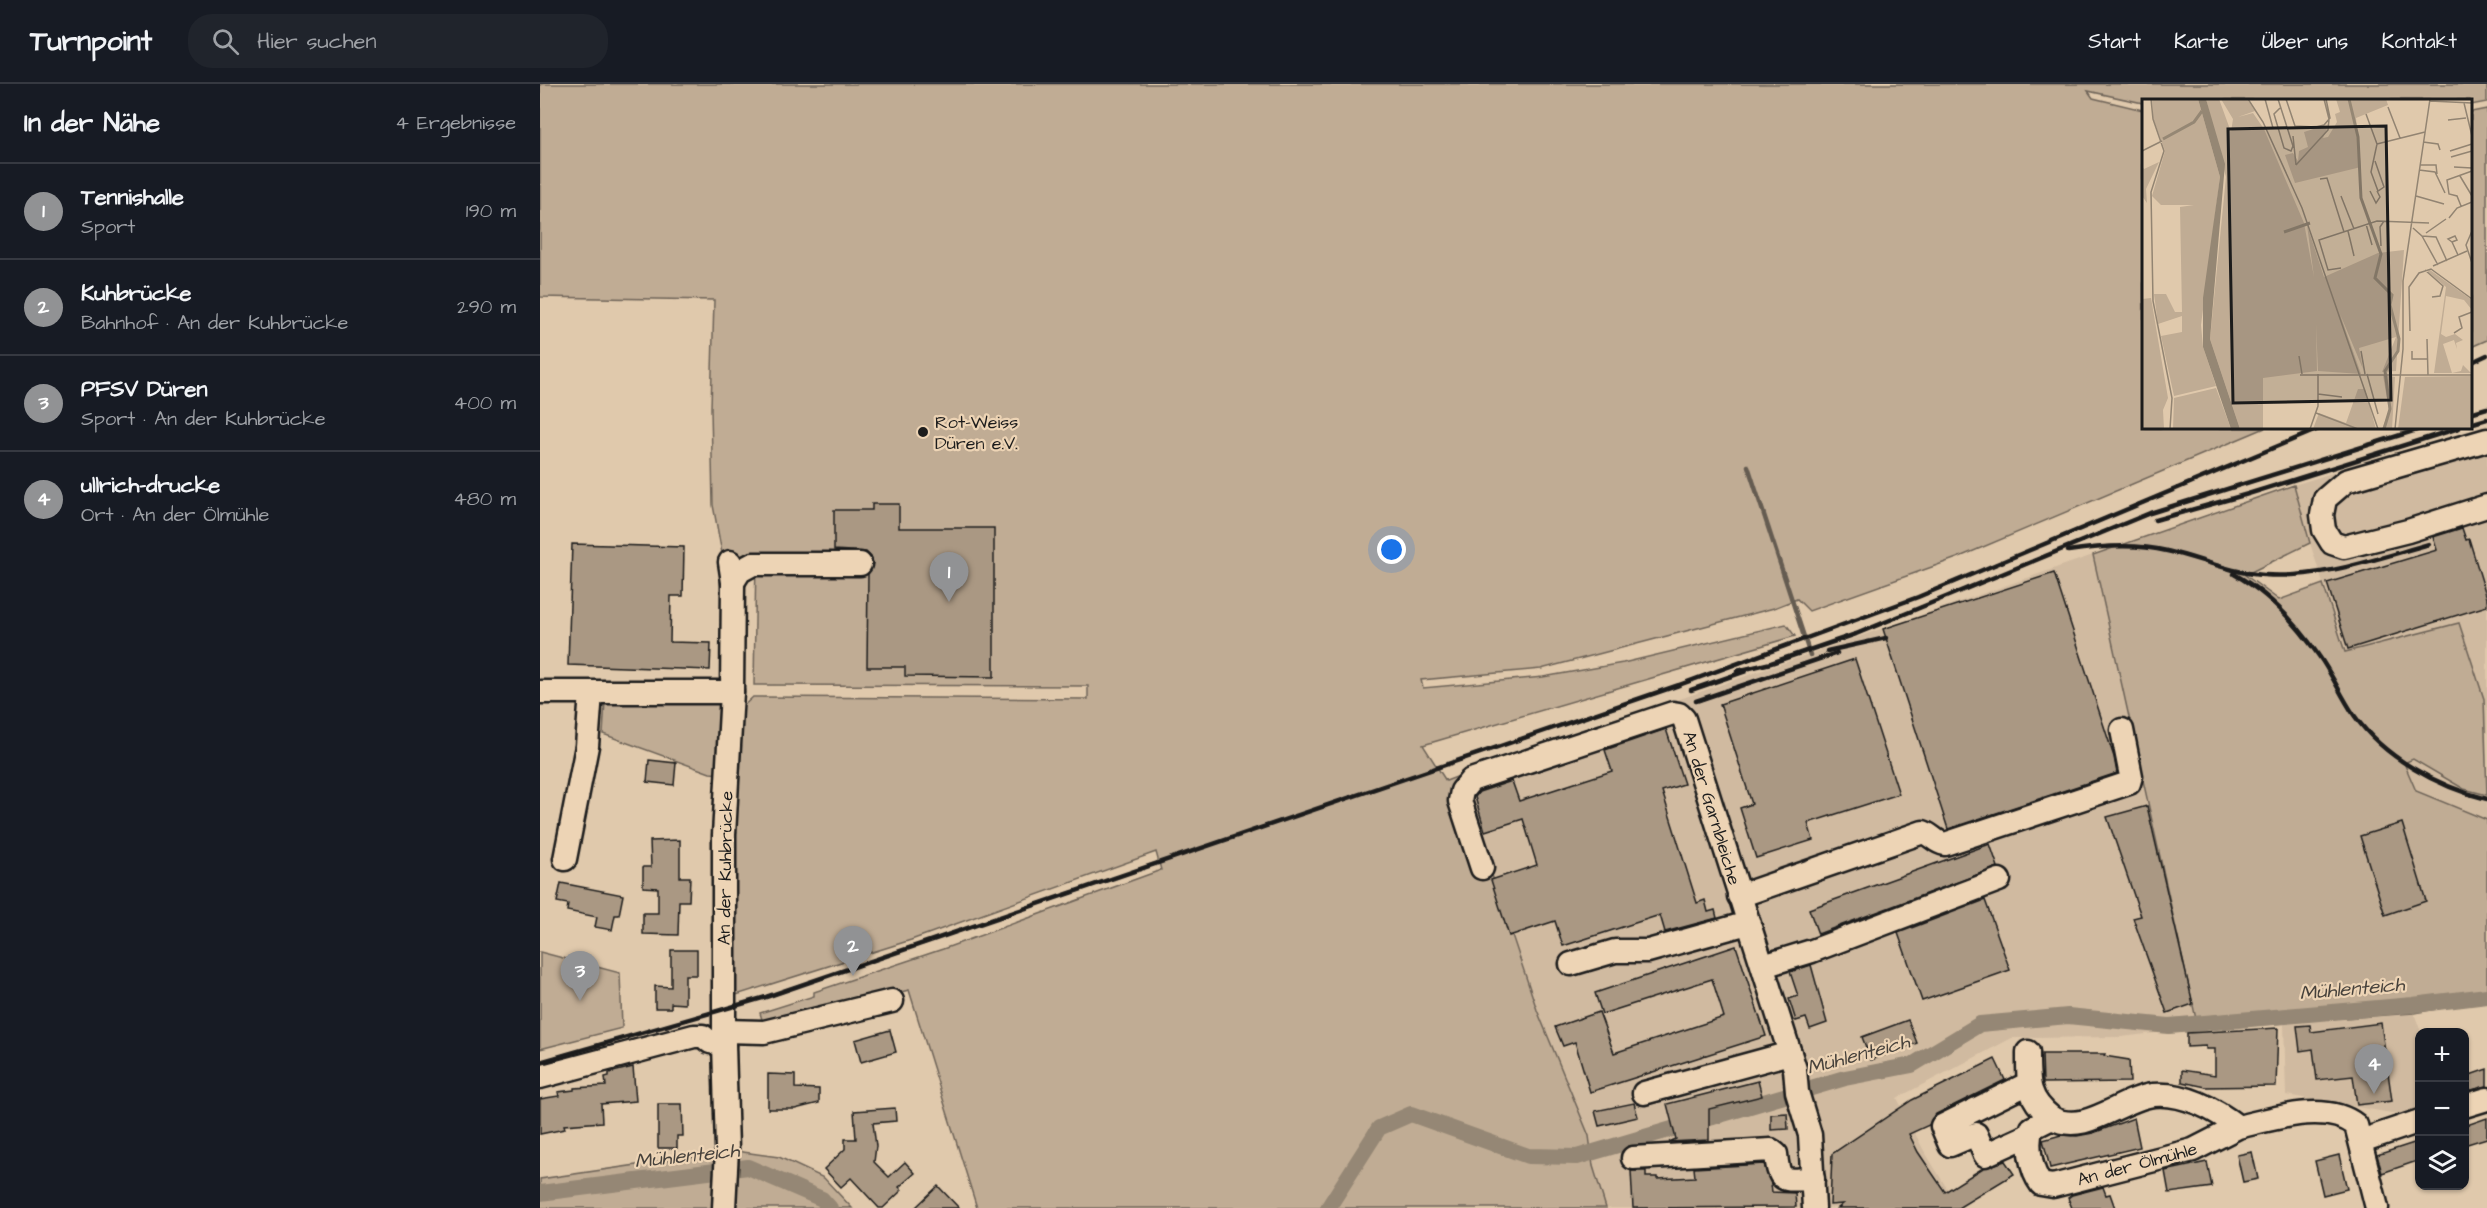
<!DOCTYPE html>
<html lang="de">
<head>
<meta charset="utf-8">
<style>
	:root { --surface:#171b24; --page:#20242c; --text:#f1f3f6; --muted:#9ea1a6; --line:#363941; --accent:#919294 }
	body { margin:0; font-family:"Architects Daughter",sans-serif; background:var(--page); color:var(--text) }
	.controls { position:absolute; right:18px; bottom:18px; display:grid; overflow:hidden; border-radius:12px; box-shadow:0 2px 4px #0004 }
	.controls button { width:54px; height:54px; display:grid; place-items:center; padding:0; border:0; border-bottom:2px solid var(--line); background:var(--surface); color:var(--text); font:30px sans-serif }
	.you { position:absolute; left:852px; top:466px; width:21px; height:21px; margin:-15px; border:4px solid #fff; border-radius:50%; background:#1a73e8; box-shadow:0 0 0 9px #1a73e833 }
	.badge { display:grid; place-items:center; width:39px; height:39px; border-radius:50%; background:var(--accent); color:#fff; font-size:20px; font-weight:700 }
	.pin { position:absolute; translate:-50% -50px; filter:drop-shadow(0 2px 3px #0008) }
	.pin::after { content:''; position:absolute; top:32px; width:21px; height:18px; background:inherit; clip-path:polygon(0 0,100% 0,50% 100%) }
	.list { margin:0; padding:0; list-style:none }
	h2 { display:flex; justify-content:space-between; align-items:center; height:78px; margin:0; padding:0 24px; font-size:26px }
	h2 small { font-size:20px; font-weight:400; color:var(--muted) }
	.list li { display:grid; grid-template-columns:39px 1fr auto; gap:18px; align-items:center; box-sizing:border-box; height:96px; padding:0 24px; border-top:2px solid var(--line) }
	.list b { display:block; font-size:22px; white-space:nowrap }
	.list p { margin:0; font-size:20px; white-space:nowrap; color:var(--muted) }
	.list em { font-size:20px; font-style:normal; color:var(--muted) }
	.icon { flex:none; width:33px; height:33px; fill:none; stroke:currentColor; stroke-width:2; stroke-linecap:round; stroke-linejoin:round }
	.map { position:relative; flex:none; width:1947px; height:1124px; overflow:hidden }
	header { display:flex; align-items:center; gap:36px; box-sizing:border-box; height:84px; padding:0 30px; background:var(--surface); border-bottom:2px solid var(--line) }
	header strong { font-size:28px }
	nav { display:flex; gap:33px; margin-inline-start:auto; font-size:21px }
	.search { width:420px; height:54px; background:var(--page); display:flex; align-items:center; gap:15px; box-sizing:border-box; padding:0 21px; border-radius:24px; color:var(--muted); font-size:22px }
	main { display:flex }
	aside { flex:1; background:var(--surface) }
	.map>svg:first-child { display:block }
	.built { fill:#d0baa0 }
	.green { fill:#c0ac94; stroke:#6e6458; stroke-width:1.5 }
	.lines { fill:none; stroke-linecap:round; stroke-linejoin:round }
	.stream { stroke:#655c51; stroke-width:4.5 }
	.canal { stroke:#958774; stroke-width:16 }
	.building { fill:#aa9883; stroke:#1c1c1c; stroke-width:1.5 }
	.minor-casing { stroke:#1c1c1c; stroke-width:27 }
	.minor { stroke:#edd4b5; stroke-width:22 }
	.rail { stroke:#1c1c1c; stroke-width:4.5 }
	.poi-dot { fill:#1c1c1c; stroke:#edd4b5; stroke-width:2 }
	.labels { text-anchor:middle; stroke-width:4.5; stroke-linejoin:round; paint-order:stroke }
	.poi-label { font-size:18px; fill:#1c1c1c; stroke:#edd4b5; text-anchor:start }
	.street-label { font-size:18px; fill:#1c1c1c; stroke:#edd4b5 }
	.water-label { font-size:20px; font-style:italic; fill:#46413b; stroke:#edd4b5 }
	.inset-river { fill:none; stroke:#958774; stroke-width:3 }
	.inset-road { fill:none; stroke:#928472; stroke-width:1.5 }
	.view { fill:#1c1c1c; fill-opacity:0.15; stroke:#1c1c1c; stroke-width:3 }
	.inset-edge { fill:none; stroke:#1c1c1c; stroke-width:3 }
</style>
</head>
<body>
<header>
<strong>Turnpoint</strong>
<div class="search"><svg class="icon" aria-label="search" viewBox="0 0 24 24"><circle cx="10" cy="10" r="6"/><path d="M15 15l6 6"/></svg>Hier suchen</div>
<nav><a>Start</a><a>Karte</a><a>Über uns</a><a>Kontakt</a></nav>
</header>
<main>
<aside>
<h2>In der Nähe<small>4 Ergebnisse</small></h2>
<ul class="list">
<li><span class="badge">1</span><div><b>Tennishalle</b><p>Sport</p></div><em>190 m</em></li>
<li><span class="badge">2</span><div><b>Kuhbrücke</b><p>Bahnhof · An der Kuhbrücke</p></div><em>290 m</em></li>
<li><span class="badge">3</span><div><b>PFSV Düren</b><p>Sport · An der Kuhbrücke</p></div><em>400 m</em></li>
<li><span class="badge">4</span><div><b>ullrich-drucke</b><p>Ort · An der Ölmühle</p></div><em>480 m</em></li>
</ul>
</aside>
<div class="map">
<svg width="1947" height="1124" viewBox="0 0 1947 1124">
	<rect width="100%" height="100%" fill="#e0c9ac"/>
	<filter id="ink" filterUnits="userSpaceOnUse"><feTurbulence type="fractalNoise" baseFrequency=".0167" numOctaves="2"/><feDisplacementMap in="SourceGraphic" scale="12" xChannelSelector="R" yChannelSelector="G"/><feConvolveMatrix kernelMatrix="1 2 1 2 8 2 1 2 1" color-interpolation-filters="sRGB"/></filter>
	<g filter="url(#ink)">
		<!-- built -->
		<g class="built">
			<path d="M1947 341V736L1876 707 1864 679 1805 568 1770 459 1754 401Z"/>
			<path d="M1553 471 1658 944 1581 953 1472 954 1357 1014 1383 1065 1419 1124H1066L1053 1082 1049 1052 997 926 919 692Z"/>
			<path d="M1874 929 1881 948H1880L1879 1029 1869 1032 1746 1011 1744 939Z"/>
		</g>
		<!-- green -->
		<g class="green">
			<path d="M0 0H1947V18L1931 21 1930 16H1604L1603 19 1548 7 1553 14 1603 26 1604 344H1725L1417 474 1269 527 1257 515 1234 524 1001 585 881 596 883 604 1003 593 1083 579 1246 540 1255 552 883 661 906 697 919 692 997 926 1049 1052 1053 1082 1066 1124H437L369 906 224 942 220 929 274 912V908L403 865 621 786 616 768 371 856 190 913 192 752 200 625 213 613 548 615V602L214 601 216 473 184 480 173 421 171 324 174 216 0 213Z"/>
			<path d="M1947 25V256L1931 263V28Z"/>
			<path d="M1754 401 1770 459 1705 491 1739 516 1783 500 1805 568 1919 539 1944 615 1947 711 1924 705 1873 675 1864 679 1876 707 1947 736V916L1874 929 1658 944 1553 471Z"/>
			<path d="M65 617 179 618 183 629 181 690 170 689 63 650Z"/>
			<path d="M0 868 80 889 82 944 0 965Z"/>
			<path d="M196 1067 239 1073 284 1094 312 1124H194Z"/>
			<path d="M180 1069 174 1124H0V1095Z"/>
		</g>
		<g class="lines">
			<!-- stream -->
			<path class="stream" d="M1208 382 1270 571"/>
			<!-- canal -->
			<g class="canal">
				<path d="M0 1109 208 1083 282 1115 290 1124"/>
				<path d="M788 1124 839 1044 871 1030 988 1072 1037 1073 1305 994 1372 981 1440 940 1528 932 1629 942 1873 921 1947 912"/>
			</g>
		</g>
		<!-- building -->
		<g class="building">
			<path d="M332 420H359V444H454V593L365 592V583H327L328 490 333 479 331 473 326 468 294 466V426H332Z"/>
			<path d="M1922 444 1926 456 1929 455 1947 514V522L1808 565 1787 499 1897 466 1893 453Z"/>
			<path d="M32 460 144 463 143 512H131L130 558 171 559 170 586 28 581Z"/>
			<path d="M1514 489 1574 673 1577 689 1408 745 1343 545Z"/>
			<path d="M1315 575 1359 710 1268 739 1273 756 1216 774 1200 724 1212 720 1180 620Z"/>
			<path d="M1126 645 1144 700 1122 707 1157 819 1165 816 1168 828 1175 826 1177 834 1125 848 1120 831 1023 862 1015 837 969 852 951 796 997 781 983 735 945 747 935 713 939 708 972 697 979 717 1072 687 1065 666Z"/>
			<path d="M109 676 136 679 134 701 107 698Z"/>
			<path d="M1607 722 1653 920 1627 929 1593 834 1601 832 1567 733Z"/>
			<path d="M1862 739 1886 817 1845 831 1820 752Z"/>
			<path d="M140 756V793H150L149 817H139L138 851 103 850V829H118V804L103 803V783H111L110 757Z"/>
			<path d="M1450 760 1458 783 1278 850 1269 825Z"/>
			<path d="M21 799 83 811 79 831H75L72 846 55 843 57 833 27 827 28 820 17 818Z"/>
			<path d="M1445 816 1470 886 1382 917 1358 849Z"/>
			<path d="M1196 862 1226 952 1050 1008 1035 958 1023 962 1015 943 1059 928 1074 969 1184 933 1172 895 1062 930 1055 909Z"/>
			<path d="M131 866H157V891H145V920L131 919V924H115V902L131 903Z"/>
			<path d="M1271 881 1287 939 1270 945 1266 934 1256 937 1249 915 1258 912 1250 888Z"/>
			<path d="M1368 936 1377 959 1331 976 1322 953Z"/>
			<path d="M1841 939 1852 1017 1817 1021 1813 992 1777 996 1773 965 1760 967 1757 942 1770 941 1771 948Z"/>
			<path d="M1738 944 1736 1002 1666 1003 1642 998V986L1675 991V965H1666V962L1647 963V949Z"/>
			<path d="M350 946 356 968 321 978 315 956Z"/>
			<path d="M1502 970H1565L1564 972 1589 976 1590 998 1503 999Z"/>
			<path d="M1455 975 1465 996 1396 1030 1389 1041 1369 1050 1378 1068 1405 1108 1443 1084 1465 1077 1474 1090 1418 1124H1298L1303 1120 1290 1121 1292 1070 1372 1016Z"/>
			<path d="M93 983 96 1017 61 1020 62 1038 24 1041 25 1045 0 1050V1015L19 1012 18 1008 34 1006V1004L66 1002 65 993 69 992V989Z"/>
			<path d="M1947 985V1002L1924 1008V993Z"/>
			<path d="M228 990 255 991V1004L279 1005V1019L255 1025H228Z"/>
			<path d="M1218 997 1222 1012 1169 1025V1056L1129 1058 1136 1055 1127 1020Z"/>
			<path d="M1094 1019 1098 1033 1059 1042 1055 1027Z"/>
			<path d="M118 1020H142L143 1052H137V1064H118Z"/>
			<path d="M355 1024 356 1037 333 1039 336 1062 334 1078 349 1093 365 1078 375 1089 359 1103 362 1106 343 1124H339L311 1094 301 1103 284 1085 305 1065V1055H316L314 1027Z"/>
			<path d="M1247 1029 1248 1045 1231 1046V1030Z"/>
			<path d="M1594 1034 1600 1063 1510 1084 1503 1056 1521 1051 1537 1052 1553 1049Z"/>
			<path d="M1947 1034V1054L1924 1061V1042Z"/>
			<path d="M1880 1057V1076L1842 1089 1837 1071Z"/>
			<path d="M1712 1068 1718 1095 1703 1098 1697 1071Z"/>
			<path d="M1799 1071 1807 1105 1783 1111 1775 1077Z"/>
			<path d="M1667 1078 1672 1103 1629 1109 1625 1087Z"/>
			<path d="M1224 1080 1231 1100 1232 1108 1255 1109 1256 1123 1093 1124 1091 1087H1106V1093H1117V1095L1155 1093 1154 1084Z"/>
			<path d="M398 1102 419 1124H375Z"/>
			<path d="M1563 1103 1566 1111 1570 1110 1575 1124H1532L1528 1114 1532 1111Z"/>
		</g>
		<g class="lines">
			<!-- minor casing -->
			<g class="minor-casing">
				<g id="minor">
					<path d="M1947 356 1806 397 1785 415 1782 431 1784 446 1792 459 1804 463 1868 447 1947 422"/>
					<path d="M193 498 200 487 213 480H320"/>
					<path d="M0 608H192"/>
					<path d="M25 775 47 662 51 609"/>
					<path d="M942 784 920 717 922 707 931 696 1133 629 1139 630 1144 635 1255 985 1257 1008 1270 1051 1274 1124"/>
					<path d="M1199 812 1383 748C1392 751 1395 758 1405 760L1589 699 1591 692 1582 646"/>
					<path d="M1031 880 1075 867H1108L1208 839"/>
					<path d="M1223 882 1272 867 1459 796"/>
					<path d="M184 947 224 948 352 917"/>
					<path d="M1488 968C1488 998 1487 1015 1512 1034"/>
					<path d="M0 993 154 952H163L170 958 184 960"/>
					<path d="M1489 999 1402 1042 1410 1061 1436 1050 1445 1071 1489 1051"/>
					<path d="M1104 1009 1250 969"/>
					<path d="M1924 1022 1947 1015"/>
					<path d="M1698 1043 1653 1066 1513 1102 1501 1100C1491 1087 1486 1059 1492 1044L1512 1034C1545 1052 1580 1015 1613 1011 1643 1008 1675 1025 1698 1043 1732 1035 1786 1017 1816 1041L1837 1124"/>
					<path d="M1821 1057 1880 1037"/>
					<path d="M1093 1074 1231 1066 1236 1070C1239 1102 1245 1095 1273 1095"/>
					<path d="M184 1124 187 1065 184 960V751L192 608 193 498 190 478"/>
				</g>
			</g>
			<!-- minor -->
			<use href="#minor" class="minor"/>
			<!-- rail -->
			<g class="rail">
				<path d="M1930 279 1947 271"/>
				<path d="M1930 329 1947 324"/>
				<path d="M1930 340 1947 335"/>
				<path d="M1615 436 1708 410 1919 344"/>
				<path d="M1528 467C1560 462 1595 459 1627 467 1659 474 1691 489 1724 491 1781 495 1835 475 1889 460"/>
				<path d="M1694 490C1728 509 1757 540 1779 572 1792 590 1801 612 1814 631 1843 673 1898 703 1947 715"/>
				<path d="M1287 567 1346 554"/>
				<path d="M1197 587 1231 579 1316 550 1610 429 1883 344"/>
				<path d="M1151 606 1206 587"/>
				<path d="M1156 617 1297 569"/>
				<path d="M0 978 226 913 1139 601 1378 513 1781 344"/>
			</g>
		</g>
	</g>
	<!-- markers -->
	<circle class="poi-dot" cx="383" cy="348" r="6"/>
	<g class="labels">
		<!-- poi labels -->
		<g class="poi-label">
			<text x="395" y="344">Rot-Weiss<tspan x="395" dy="21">Düren e.V.</tspan></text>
		</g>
		<!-- street labels -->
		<g class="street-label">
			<text transform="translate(1172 724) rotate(73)" y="6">An der Garnbleiche</text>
			<text transform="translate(185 784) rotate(-89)" y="6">An der Kuhbrücke</text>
			<text transform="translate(1597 1080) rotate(-15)" y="6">An der Ölmühle</text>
		</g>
		<!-- water labels -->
		<g class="water-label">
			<text transform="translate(1812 904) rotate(-5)" y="7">Mühlenteich</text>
			<text transform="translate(1318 970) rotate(-15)" y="7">Mühlenteich</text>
			<text transform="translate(147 1071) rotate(-6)" y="7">Mühlenteich</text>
		</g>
	</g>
	<!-- overview -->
	<g transform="translate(1602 15)">
		<rect width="330" height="330" fill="#e0c9ac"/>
		<path d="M10 0H56L78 78 59 226 61 248 74 287 32 297 19 237 40 233V217L16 225 12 195H24L33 213H40L38 108 52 106H19L10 97 23 52 11 19ZM64 0H77L89 33 91 20 79 0H105L113 12 96 18 111 14 122 30 162 124 172 178 165 126 182 178 236 154 262 151 254 272 240 273 254 238 217 249 221 270 198 215 219 275 176 272 174 225 175 272 121 279V330H98L68 240 84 78ZM194 0H244L246 6 214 19 219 68 153 84 143 56 151 54 156 62 157 52 166 48 162 33 187 25 181 39 186 38 195 23 193 15 198 13ZM17 63 4 90 5 104 0 97V67L2 70ZM288 171 330 201V211L322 201 304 197 299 235 304 238 313 235 321 241 314 244 315 250 312 241 301 245 310 274 319 272 321 266 329 274H292L304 188 285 172ZM9 199 26 299 21 311 22 330H0V200ZM241 276 253 278 250 330H240L247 312ZM330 277V330H256L263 278ZM74 289 89 330H31L32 299ZM216 290H223L234 330H171L177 314 204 324Z" fill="#c0ac94"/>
		<path d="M56 0H64L83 65 68 240 98 330H89L61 248V199L78 78Z" fill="#958774"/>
		<path class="inset-river" d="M207 0 216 38 219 99 239 155 233 179 250 196 248 206 257 240 256 252 243 272 248 310 242 330M21 40 52 23 60 12M142 133 168 124"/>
		<path class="inset-road" d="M9 0 11 20 22 52 9 93 11 202 30 299 28 330M106 0 121 23 160 109 236 330M123 0 131 29M136 0 151 47 149 52 142 49 132 15 138 9M144 0 153 27 174 28 182 26 188 19 184 0M288 2 330 4M322 4 330 37M246 8 258 39M224 15 235 45M306 21 324 19M151 37 154 66M281 43 296 45 298 51M235 45 283 33M0 52 20 42M308 52 330 45M309 58 330 52M233 62 242 88 236 92 229 73 235 45M154 66 186 31 187 20 182 0M278 66H294L295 75M312 68 330 69M277 71 293 73 303 94M318 77 330 97M178 80 185 79 202 133M228 92 234 104 238 98 235 92M199 97 212 130M274 97 302 105M319 107 315 97 307 95 305 81 330 72M307 119 315 109 330 103M224 125 230 146M271 129 280 137 294 138 305 162M206 132 212 157M330 132 324 146 330 164M284 134 304 120M280 137 296 166M310 143 306 140 313 137 315 141 310 143 316 156M239 147 238 128 242 122M291 167 325 152M199 169 186 171 177 141 235 122 287 124M283 171 301 187 298 197 290 198M268 232 267 188 277 174 289 170 330 200M312 234 320 229 317 218 330 213M285 240 286 276M219 252 223 275M270 252V260H285M157 257 160 275M225 275 236 315M158 276H330M176 295 200 298M174 314 216 330M168 330 176 307V275M253 330 261 250V182L288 0"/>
		<path class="view" d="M244 27 249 301 91 304 86 30Z"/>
		<rect width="330" height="330" class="inset-edge"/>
	</g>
</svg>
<div class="controls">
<button>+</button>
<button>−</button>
<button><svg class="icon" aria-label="layers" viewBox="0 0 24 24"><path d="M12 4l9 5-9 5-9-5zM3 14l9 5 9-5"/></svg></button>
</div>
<div class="you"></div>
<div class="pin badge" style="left:409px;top:518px">1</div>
<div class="pin badge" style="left:313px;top:892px">2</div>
<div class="pin badge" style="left:40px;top:917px">3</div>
<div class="pin badge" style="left:1834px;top:1010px">4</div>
</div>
</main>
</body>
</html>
